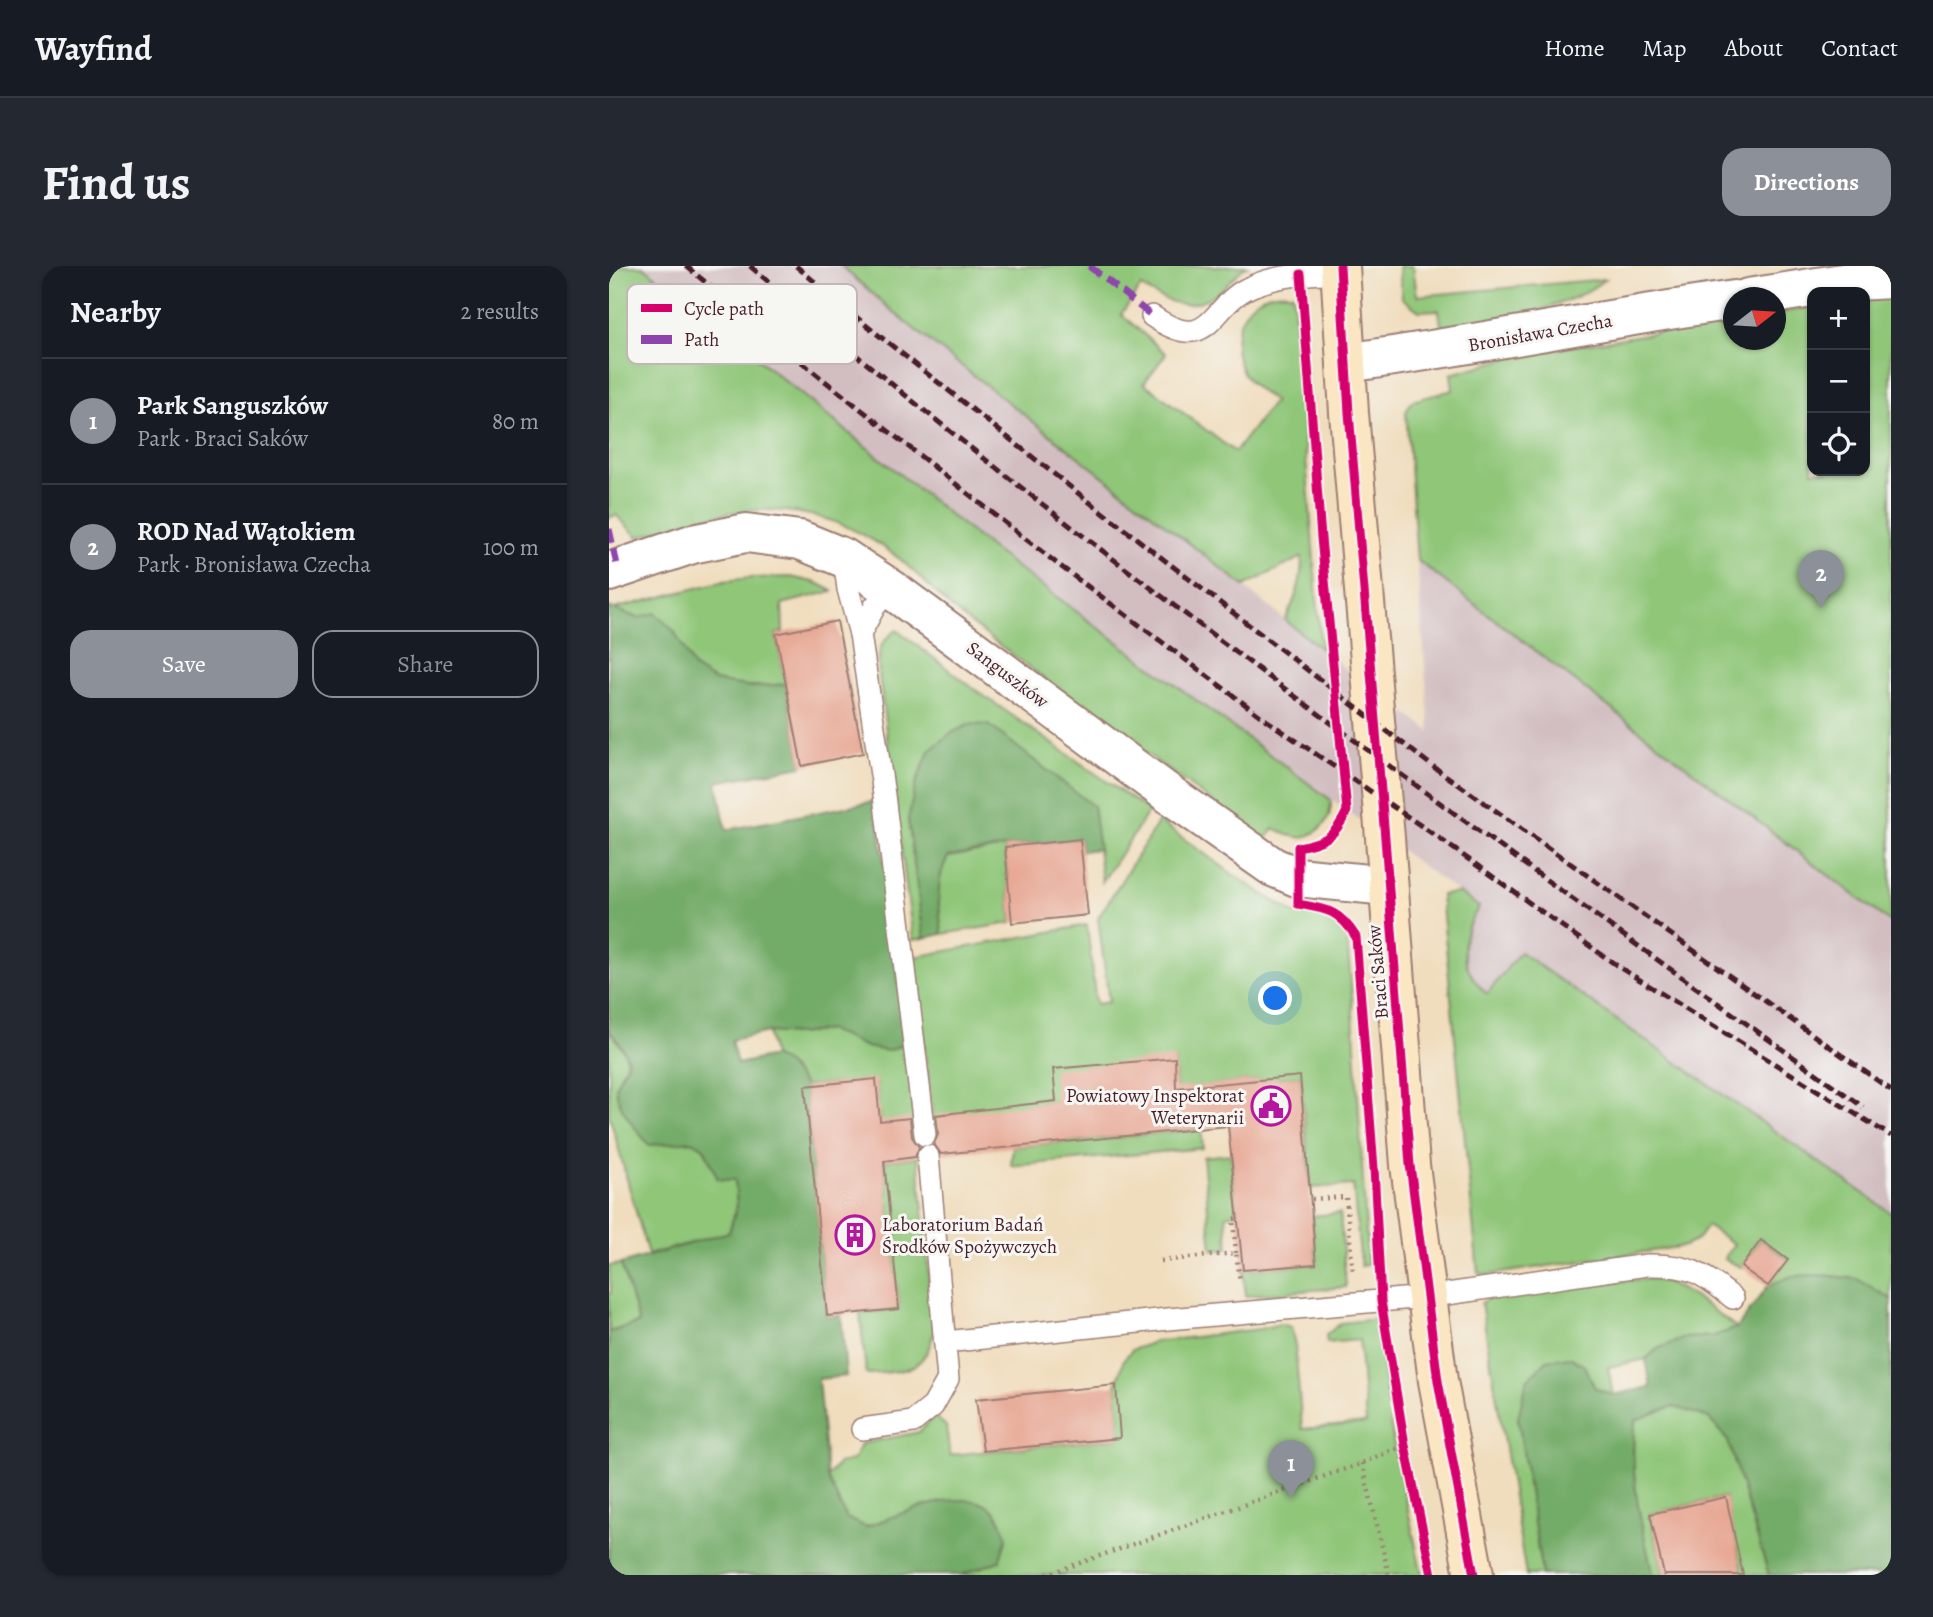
<!DOCTYPE html>
<html lang="en">
<head>
<meta charset="utf-8">
<style>
	:root { --surface:#171b24; --page:#242831; --text:#f1f3f6; --muted:#9ea1a6; --line:#363941; --accent:#8c9099 }
	body { margin:0; font-family:Alegreya,serif; background:var(--page); color:var(--text) }
	.controls { position:absolute; right:21px; top:21px; display:grid; overflow:hidden; border-radius:14px; box-shadow:0 2px 5px #0004 }
	.controls button { width:63px; height:63px; display:grid; place-items:center; padding:0; border:0; border-bottom:2px solid var(--line); background:var(--surface); color:var(--text); font:35px sans-serif }
	.compass { position:absolute; left:1114px; top:21px; width:63px; height:63px; border-radius:50%; background:var(--surface); box-shadow:0 2px 5px #0004; rotate:73deg }
	.you { position:absolute; left:667px; top:733px; width:24px; height:24px; margin:-18px; border:5px solid #fff; border-radius:50%; background:#1a73e8; box-shadow:0 0 0 10px #1a73e833 }
	.badge { display:grid; place-items:center; width:46px; height:46px; border-radius:50%; background:var(--accent); color:#fff; font-size:23px; font-weight:700 }
	.pin { position:absolute; translate:-50% -58px; filter:drop-shadow(0 2px 4px #0008) }
	.pin::after { content:''; position:absolute; top:37px; width:24px; height:21px; background:inherit; clip-path:polygon(0 0,100% 0,50% 100%) }
	.list { margin:0; padding:0; list-style:none }
	h2 { display:flex; justify-content:space-between; align-items:center; height:91px; margin:0; padding:0 28px; font-size:30px }
	h2 small { font-size:23px; font-weight:400; color:var(--muted) }
	.list li { display:grid; grid-template-columns:46px 1fr auto; gap:21px; align-items:center; box-sizing:border-box; height:126px; padding:0 28px; border-top:2px solid var(--line) }
	.list b { display:block; font-size:26px; white-space:nowrap }
	.list p { margin:0; font-size:23px; white-space:nowrap; color:var(--muted) }
	.list em { font-size:23px; font-style:normal; color:var(--muted) }
	.actions { display:flex; gap:14px; padding:21px 28px }
	.actions a { flex:1; padding:16px 0; border:2px solid var(--accent); border-radius:21px; text-align:center; font-size:24px; color:var(--accent) }
	.actions .main { background:var(--accent); color:#fff }
	.icon { flex:none; width:38px; height:38px; fill:none; stroke:currentColor; stroke-width:2; stroke-linecap:round; stroke-linejoin:round }
	.map { position:relative; flex:none; width:1282px; height:1309px; overflow:hidden; border-radius:21px }
	header { display:flex; align-items:center; gap:42px; box-sizing:border-box; height:98px; padding:0 35px; background:var(--surface); border-bottom:2px solid var(--line) }
	header strong { font-size:33px }
	nav { display:flex; gap:38px; margin-inline-start:auto; font-size:24px }
	.intro { display:flex; align-items:center; justify-content:space-between; box-sizing:border-box; height:168px; padding:0 42px }
	h1 { margin:0; font-size:49px }
	.button { padding:18px 32px; border-radius:21px; background:var(--accent); color:#fff; font-size:24px; font-weight:700 }
	main { display:flex; gap:42px; padding:0 42px }
	aside { flex:1; background:var(--surface); border-radius:21px; box-shadow:0 2px 5px #0004 }
	.map>svg:first-child { display:block }
	.industrial { fill:#d2bec1 }
	.green { fill:#8fc678; stroke:#6c7252; stroke-width:2 }
	.forest { fill:#73ab68; stroke:#5e654a; stroke-width:2 }
	.building { fill:#e7a692 }
	.lines { fill:none; stroke-linecap:round; stroke-linejoin:round }
	.lane-casing { stroke:#9d7e74; stroke-width:24 }
	.street-casing { stroke:#9d7e74; stroke-width:42 }
	.secondary-casing { stroke:#9d7e74; stroke-width:42 }
	.path { stroke:#9d7e74; stroke-width:4.5; stroke-dasharray:2 5; stroke-linecap:butt }
	.lane { stroke:#fff; stroke-width:21 }
	.street { stroke:#fff; stroke-width:38 }
	.secondary { stroke:#fbe6c3; stroke-width:38 }
	.rail { stroke:#4a1f2b; stroke-width:5; stroke-dasharray:10 5; stroke-linecap:butt }
	.quiet { stroke:#8e44ad; stroke-width:7; stroke-dasharray:14 7; stroke-linecap:butt }
	.cycleway-casing { stroke:#f6f6f2; stroke-width:13 }
	.cycleway { stroke:#d6006c; stroke-width:9 }
	.labels { text-anchor:middle; stroke-width:6; stroke-linejoin:round; paint-order:stroke }
	.street-label { font-size:19px; fill:#4a1f2b; stroke:#f6f6f2 }
	.poi-label { font-size:19px; fill:#4a1f2b; stroke:#f6f6f2; text-anchor:end }
	.key { fill:#f6f6f2; stroke:#c2b6b6; stroke-width:2 }
	.key-label { font-size:19px; fill:#4a1f2b }
</style>
</head>
<body>
<header>
<strong>Wayfind</strong>
<nav><a>Home</a><a>Map</a><a>About</a><a>Contact</a></nav>
</header>
<div class="intro"><h1>Find us</h1><a class="button">Directions</a></div>
<main>
<aside>
<h2>Nearby<small>2 results</small></h2>
<ul class="list">
<li><span class="badge">1</span><div><b>Park Sanguszków</b><p>Park · Braci Saków</p></div><em>80 m</em></li>
<li><span class="badge">2</span><div><b>ROD Nad Wątokiem</b><p>Park · Bronisława Czecha</p></div><em>100 m</em></li>
</ul>
<div class="actions"><a class="main">Save</a><a>Share</a></div>
</aside>
<div class="map">
<svg width="1282" height="1309" viewBox="0 0 1282 1309">
	<rect width="100%" height="100%" fill="#f6f6f2"/>
	<filter id="ink" filterUnits="userSpaceOnUse"><feTurbulence type="fractalNoise" baseFrequency=".0143" numOctaves="2"/><feDisplacementMap in="SourceGraphic" scale="14" xChannelSelector="R" yChannelSelector="G"/><feConvolveMatrix kernelMatrix="1 2 1 2 8 2 1 2 1" color-interpolation-filters="sRGB"/></filter>
	<filter id="wash" filterUnits="userSpaceOnUse"><feTurbulence type="fractalNoise" baseFrequency=".00686" numOctaves="4" result="noise"/><feDisplacementMap in="SourceGraphic" scale="28" xChannelSelector="R" yChannelSelector="G"/><feGaussianBlur stdDeviation="1.57" result="paint"/><feColorMatrix in="noise" values="0 0 0 0 0 0 0 0 0 0 0 0 0 0 0 0 0 1.4 0 .05"/><feComposite in="paint" operator="in"/></filter>
	<g filter="url(#wash)">
		<rect width="100%" height="100%" fill="#f0ddbd"/>
		<!-- industrial -->
		<path class="industrial" d="M34 0H232L295 55 601 293 739 405 821 465 808 294 1282 657V947L912 686 879 728 866 717 858 702 854 684 856 668 869 641 383 283Z"/>
		<!-- green -->
		<g class="green">
			<path d="M0 0H34L383 283 722 534C723 555 712 565 694 572L679 569 665 562 656 575C555 500 452 426 352 350 334 336 319 318 302 303 280 282 250 264 220 254 151 232 94 250 29 271L7 249 0 252Z"/>
			<path d="M232 0H638C627 7 619 18 609 26 580 47 559 37 532 21L512 48 557 88 535 117 626 186 665 135C656 128 642 120 636 110 613 72 637 17 684 28L712 383 676 354C687 333 693 315 693 291L635 320 295 55Z"/>
			<path d="M790 0H804L808 30 996 13C951 49 887 52 832 60L830 44 810 45 793 32Z"/>
			<path d="M1282 30V657L808 294 797 146 803 135 844 124 842 108 911 89 1124 54 1125 74H1167V47L1203 41V205H1256V32Z"/>
			<path d="M182 311 208 317 224 325 173 338 174 366 167 368 177 418C150 421 101 424 83 399 76 389 71 376 65 365L5 343 115 315 142 312Z"/>
			<path d="M288 364 368 425 540 545 493 616 484 540 299 553 315 672 304 674 270 409C269 387 268 377 288 364Z"/>
			<path d="M550 555 629 612 684 647 705 648 717 652 734 665 738 674 743 729 759 999 752 1000 744 919 702 922 691 810 567 823 566 793 447 835 399 842 335 867 326 868 305 691 478 659 487 738 500 736 489 652Z"/>
			<path d="M396 581 403 657 333 668C330 643 325 614 339 591Z"/>
			<path d="M850 627 870 641C848 672 850 702 878 728L911 686 1282 947V1033L1248 1013 1213 1009 1183 1010 1159 1020 1178 993 1152 974 1132 1001 1115 993 1125 978 1098 960 1088 974 1076 980 878 1009 869 1007 832 629Z"/>
			<path d="M0 763C10 781 27 789 11 809L40 879 84 875 95 882 109 913 126 914 128 940 120 966 39 989 0 848Z"/>
			<path d="M220 764 257 781 298 777 309 870 273 874 267 814 196 820 179 799 164 790 159 766 189 768Z"/>
			<path d="M592 863 594 882 402 900 404 881Z"/>
			<path d="M622 888 628 947 617 949 619 982 603 984 594 891Z"/>
			<path d="M309 891 325 1065C316 1108 294 1105 257 1108L251 1047 290 1043 275 895Z"/>
			<path d="M731 947 737 1021 637 1030 634 1004 707 998 703 950Z"/>
			<path d="M12 998 30 1057 0 1066V1028L2 1027 0 1000Z"/>
			<path d="M1042 1013C1076 1020 1101 1042 1128 1062L1105 1070 1076 1072 1048 1083 1037 1093 999 1101 1004 1129 986 1123 975 1100 909 1152 933 1309H917L872 1037 882 1030 1007 1015Z"/>
			<path d="M767 1053 784 1174 813 1309H351L390 1295 281 1252 257 1261 237 1252 218 1211 229 1198 245 1193 252 1178 310 1166 325 1150 337 1160 341 1189 511 1172 507 1119 515 1093 523 1084 545 1076 651 1063 671 1058 682 1061 686 1079 693 1163 757 1157 750 1074 718 1077 717 1069 732 1057Z"/>
			<path d="M1064 1140 1100 1152 1119 1175 1160 1309H1134L1116 1231 1041 1248 1055 1309H1044C1031 1258 1020 1207 1026 1154Z"/>
		</g>
		<!-- forest -->
		<g class="forest">
			<path d="M0 341 28 352 46 347 65 365 85 402 106 415 144 421 177 418 193 500 108 516 117 564 267 535 298 777 278 785 257 781 220 764 189 768 159 766 122 774 128 798 164 790 179 799 196 820 218 1050 232 1049 237 1110 209 1113 218 1211 237 1252 257 1261C288 1249 361 1216 387 1247 392 1253 395 1265 398 1272L390 1295 351 1309H0V1066L30 1057 12 998 120 966 128 940 126 914 109 913 95 882 84 875 40 879C29 866 6 839 7 821 8 810 21 803 18 791 15 781 5 772 0 763Z"/>
			<path d="M361 458 380 459 484 540 490 583 472 585 471 573 396 581 339 591C325 615 330 643 333 668L315 672 299 553 307 517 320 485 342 467Z"/>
			<path d="M1213 1009 1248 1013 1282 1033V1309H1160L1119 1175 1100 1152 1064 1140 1026 1154C1019 1207 1032 1258 1044 1309H933L909 1152 918 1114 938 1094 961 1091 975 1100 986 1122 1004 1129 1042 1121 1037 1093 1048 1083 1076 1072 1105 1070 1128 1062 1159 1020 1183 1010Z"/>
		</g>
		<g id="blocks">
			<!-- building -->
			<g class="building">
				<path d="M228 355 254 487 193 500 167 368Z"/>
				<path d="M471 573 479 649 403 657 396 581Z"/>
				<path d="M566 792 567 822 691 810 707 998 634 1004 619 860 332 888 325 878 329 868 327 849 447 835 444 803Z"/>
				<path d="M267 813 271 855 301 852 303 871 310 881 306 891 275 895 290 1043 218 1050 196 820Z"/>
				<path d="M1152 974 1179 994 1159 1020 1132 1001Z"/>
				<path d="M507 1119 511 1172 374 1185 367 1133Z"/>
				<path d="M1117 1231 1134 1309H1055L1041 1248Z"/>
			</g>
		</g>
	</g>
	<g filter="url(#ink)">
		<use href="#blocks" fill-opacity="0" stroke="#9d7e74" stroke-width="2"/>
		<g class="lines">
			<!-- lane casing -->
			<g class="lane-casing">
				<g id="lane">
					<path d="M543 50C605 92 599 36 646 19 673 8 703 8 731 6"/>
					<path d="M235 292 239 323 251 368"/>
					<path d="M282 323 266 340 251 368 275 529 316 869"/>
					<path d="M336 1076 559 1053 817 1031 1038 999C1081 998 1092 1007 1124 1032"/>
					<path d="M253 1163 304 1156 324 1140 339 1113 319 890"/>
				</g>
			</g>
			<!-- street casing -->
			<g class="street-casing">
				<g id="street">
					<path d="M1139 32 1246 15 1282 13"/>
					<path d="M737 97C867 79 995 53 1125 34"/>
					<path d="M0 306 83 278 137 267 191 274 235 292 282 323 560 528 664 601 688 611 779 620"/>
				</g>
			</g>
			<!-- secondary casing -->
			<g class="secondary-casing">
				<path id="secondary" d="M731 0 740 147 776 572 801 899 829 1115 865 1309"/>
			</g>
			<!-- path -->
			<g class="path">
				<path d="M703 933 737 931 744 1006"/>
				<path d="M627 987 624 953 629 952"/>
				<path d="M552 995 627 987 631 1015"/>
				<path d="M753 1197 780 1309"/>
				<path d="M437 1309 753 1197 796 1179"/>
			</g>
			<!-- lane -->
			<use href="#lane" class="lane"/>
			<!-- street -->
			<use href="#street" class="street"/>
			<!-- secondary -->
			<use href="#secondary" class="secondary"/>
			<!-- rail -->
			<g class="rail">
				<path d="M77 0 207 108 446 296 657 454 827 570 1010 701 1282 870"/>
				<path d="M141 0C495 302 876 570 1254 841"/>
				<path d="M187 0 258 60 493 246 822 499 1282 824"/>
			</g>
			<!-- quiet -->
			<g class="quiet">
				<path d="M480 0 543 50"/>
				<path d="M0 263 9 303"/>
			</g>
			<!-- cycleway casing -->
			<g class="cycleway-casing">
				<g id="cycleway">
					<path d="M731 0 740 147 776 572 801 899 829 1115 865 1309"/>
					<path d="M692 8 712 272 738 545C726 571 716 576 689 581V638C718 643 730 644 747 671L765 902 772 1035 796 1179 823 1309"/>
				</g>
			</g>
			<!-- cycleway -->
			<use href="#cycleway" class="cycleway"/>
		</g>
	</g>
	<!-- icons -->
	<defs>
		<g id="civic-ring" transform="scale(2.0125)"><circle r="9.5" fill="#f6f6f2" stroke="#b5179e" stroke-width="1.5"/><path d="M-.6-6.5H3V-4.5H.6V-3L4-1V1h2V6H-6V1h2V-1L-.6-3ZM-1.2 2.5V6h2.4V2.5Z" fill="#b5179e"/></g>
		<g id="building-ring" transform="scale(2.0125)"><circle r="9.5" fill="#f6f6f2" stroke="#b5179e" stroke-width="1.5"/><path d="M-4-6H4V6H1V3H-1V6H-4ZM-2.5-4.3h1.7v1.8h-1.7ZM.8-4.3h1.7v1.8H.8ZM-2.5-1h1.7V.8h-1.7ZM.8-1h1.7V.8H.8Z" fill="#b5179e"/></g>
	</defs>
	<g fill-rule="evenodd">
		<use href="#civic-ring" x="662" y="840"/>
		<use href="#building-ring" x="246" y="969"/>
	</g>
	<g class="labels">
		<!-- street labels -->
		<g class="street-label">
			<text transform="translate(931 66) rotate(-10)" y="7">Bronisława Czecha</text>
			<text transform="translate(399 408) rotate(37)" y="7">Sanguszków</text>
			<text transform="translate(768 706) rotate(-95)" y="7">Braci Saków</text>
		</g>
		<!-- poi labels -->
		<g class="poi-label">
			<text x="635" y="836">Powiatowy Inspektorat<tspan x="635" dy="22">Weterynarii</tspan></text>
			<text x="273" y="965" text-anchor="start">Laboratorium Badań<tspan x="273" dy="22">Środków Spożywczych</tspan></text>
		</g>
	</g>
	<!-- legend -->
	<rect x="18" y="18" width="230" height="80" rx="10" class="key"/>
	<rect x="32" y="38" width="31" height="8" fill="#d6006c"/>
	<rect x="32" y="69" width="31" height="9" fill="#8e44ad"/>
	<g class="key-label">
		<text x="75" y="49">Cycle path</text>
		<text x="75" y="80">Path</text>
	</g>
</svg>
<div class="controls">
<button>+</button>
<button>−</button>
<button><svg class="icon" aria-label="locate" viewBox="0 0 24 24"><circle cx="12" cy="12" r="6"/><path d="M12 2v4M12 18v4M2 12h4M18 12h4"/></svg></button>
</div>
<svg class="compass" viewBox="-18 -18 36 36"><path d="M0-13l5 13h-10z" fill="#e53935"/><path d="M0 13l5-13h-10z" fill="#9ea1a6"/></svg>
<div class="you"></div>
<div class="pin badge" style="left:682px;top:1232px">1</div>
<div class="pin badge" style="left:1212px;top:342px">2</div>
</div>
</main>
</body>
</html>
